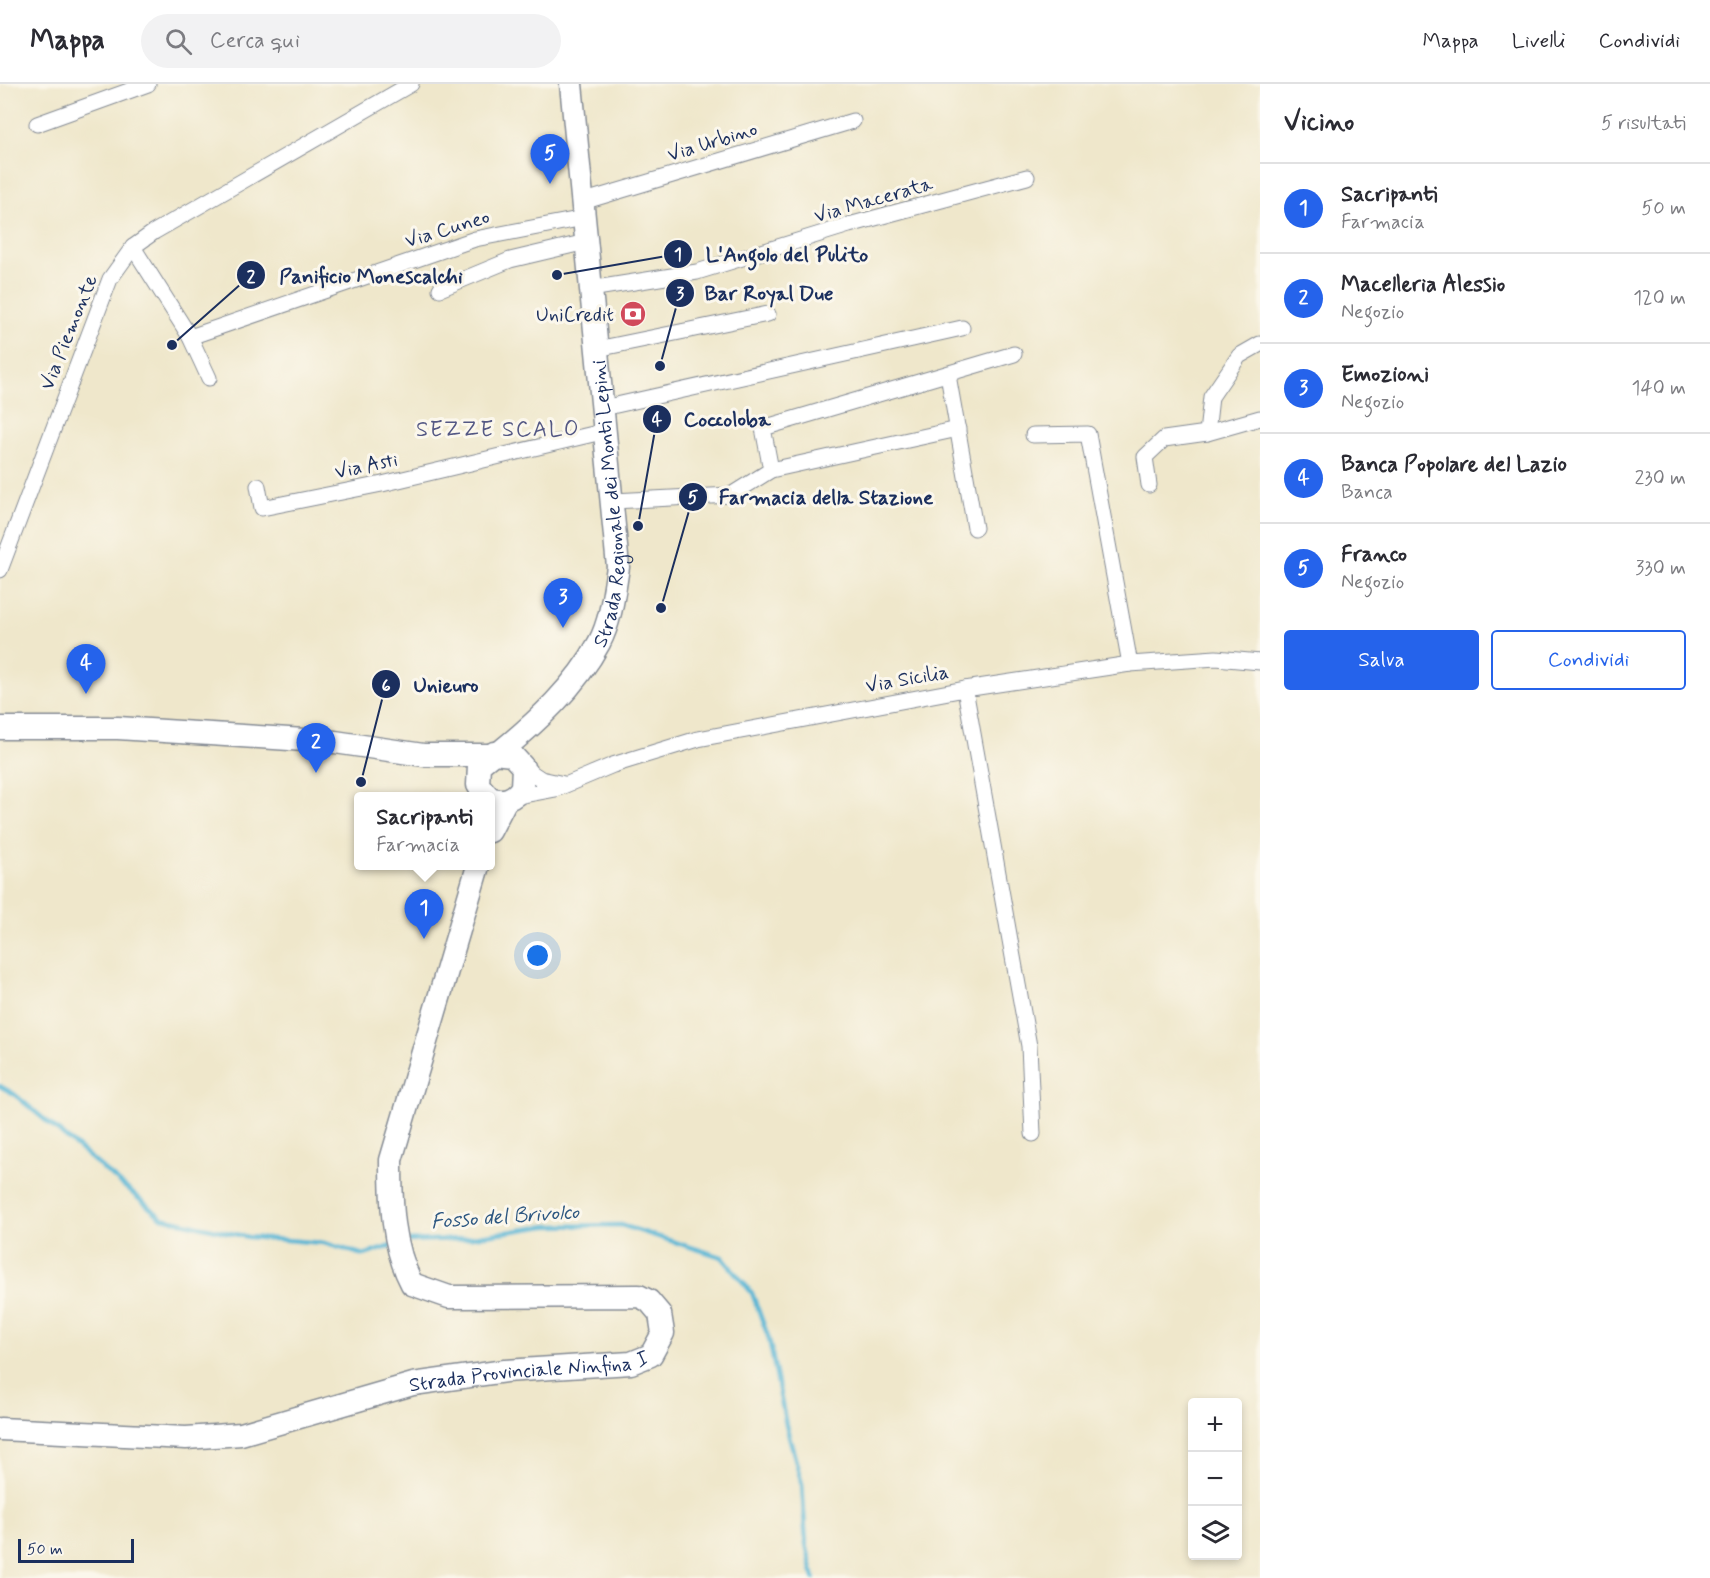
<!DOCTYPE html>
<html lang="it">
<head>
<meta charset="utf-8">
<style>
	:root { --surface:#fff; --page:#f2f2f3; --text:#2b2b33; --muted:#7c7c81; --line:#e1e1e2; --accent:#2563eb }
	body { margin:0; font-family:Mynerve,sans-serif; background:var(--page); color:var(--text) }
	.controls { position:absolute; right:18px; bottom:18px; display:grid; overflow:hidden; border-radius:6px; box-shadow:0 3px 9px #0003 }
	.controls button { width:54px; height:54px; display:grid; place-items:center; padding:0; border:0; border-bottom:2px solid var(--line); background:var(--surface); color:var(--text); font:30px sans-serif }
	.scale { position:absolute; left:18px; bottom:15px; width:116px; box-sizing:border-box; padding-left:6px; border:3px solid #1b2f5e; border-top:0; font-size:16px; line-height:21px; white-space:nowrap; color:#1b2f5e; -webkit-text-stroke:4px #fbf7ec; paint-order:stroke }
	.you { position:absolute; left:538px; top:872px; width:21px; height:21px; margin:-15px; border:4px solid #fff; border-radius:50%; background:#1a73e8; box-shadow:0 0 0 9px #1a73e833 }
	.badge { display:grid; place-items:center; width:39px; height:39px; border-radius:50%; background:var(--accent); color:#fff; font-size:20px; font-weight:700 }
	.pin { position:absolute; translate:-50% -50px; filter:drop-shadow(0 2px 3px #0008) }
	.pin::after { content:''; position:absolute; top:32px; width:21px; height:18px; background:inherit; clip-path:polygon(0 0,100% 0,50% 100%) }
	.popup { position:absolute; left:354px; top:708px; width:141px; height:78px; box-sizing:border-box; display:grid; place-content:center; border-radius:6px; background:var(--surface); filter:drop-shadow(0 2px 4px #0005); font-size:20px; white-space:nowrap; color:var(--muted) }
	.popup b { font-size:22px; color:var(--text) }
	.popup::after { content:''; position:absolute; left:50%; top:100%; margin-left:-12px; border:12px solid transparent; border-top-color:var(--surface) }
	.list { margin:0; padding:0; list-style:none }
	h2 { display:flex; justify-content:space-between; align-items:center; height:78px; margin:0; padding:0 24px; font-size:26px }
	h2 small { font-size:20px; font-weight:400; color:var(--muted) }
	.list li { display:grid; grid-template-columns:39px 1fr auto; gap:18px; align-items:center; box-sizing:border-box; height:90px; padding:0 24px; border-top:2px solid var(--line) }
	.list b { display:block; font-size:22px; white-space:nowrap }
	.list p { margin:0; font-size:20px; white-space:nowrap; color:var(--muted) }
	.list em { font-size:20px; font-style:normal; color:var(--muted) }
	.actions { display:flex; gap:12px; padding:18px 24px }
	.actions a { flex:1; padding:14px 0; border:2px solid var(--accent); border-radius:6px; text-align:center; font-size:21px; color:var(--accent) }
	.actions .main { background:var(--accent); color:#fff }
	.icon { flex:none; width:33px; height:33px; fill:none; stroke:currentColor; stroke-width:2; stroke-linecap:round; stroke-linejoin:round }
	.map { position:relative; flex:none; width:1260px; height:1494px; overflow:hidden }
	header { display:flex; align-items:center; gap:36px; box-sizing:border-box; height:84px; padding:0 30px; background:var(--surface); border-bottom:2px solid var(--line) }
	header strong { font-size:28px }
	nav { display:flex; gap:33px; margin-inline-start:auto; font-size:21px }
	.search { width:420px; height:54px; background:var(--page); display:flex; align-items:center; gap:15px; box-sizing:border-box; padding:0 21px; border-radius:33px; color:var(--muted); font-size:22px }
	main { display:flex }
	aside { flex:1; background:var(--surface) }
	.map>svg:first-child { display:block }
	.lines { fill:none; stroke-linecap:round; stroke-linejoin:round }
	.stream { stroke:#56b5d4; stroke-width:4.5 }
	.street-casing { stroke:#858b94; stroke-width:17 }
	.secondary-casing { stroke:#858b94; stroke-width:25 }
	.street { stroke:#fff; stroke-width:15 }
	.secondary { stroke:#fff; stroke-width:22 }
	.labels { text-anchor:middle; stroke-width:6; stroke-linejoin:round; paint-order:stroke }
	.street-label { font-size:20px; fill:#1b2f5e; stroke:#fbf7ec }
	.poi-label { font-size:20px; fill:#1b2f5e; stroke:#fbf7ec; text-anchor:end }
	.water-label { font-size:21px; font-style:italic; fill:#2d5781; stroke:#fbf7ec }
	.quarter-label { font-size:22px; letter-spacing:1.5px; fill:#545884; stroke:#fbf7ec }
	.leader { fill:none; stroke:#1b2f5e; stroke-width:2 }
	.callout-dot { fill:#1b2f5e; stroke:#fbf7ec; stroke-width:2 }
	.mark-label { font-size:18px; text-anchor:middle; font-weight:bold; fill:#fff }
	.callout-label { font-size:21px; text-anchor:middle; font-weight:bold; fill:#1b2f5e; stroke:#fbf7ec; stroke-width:6; stroke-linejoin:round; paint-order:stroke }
</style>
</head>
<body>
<header>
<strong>Mappa</strong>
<div class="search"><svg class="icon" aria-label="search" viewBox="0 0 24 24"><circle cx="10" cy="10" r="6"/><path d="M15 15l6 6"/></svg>Cerca qui</div>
<nav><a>Mappa</a><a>Livelli</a><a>Condividi</a></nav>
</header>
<main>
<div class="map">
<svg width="1260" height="1494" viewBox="0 0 1260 1494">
	<rect width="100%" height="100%" fill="#fbf7ec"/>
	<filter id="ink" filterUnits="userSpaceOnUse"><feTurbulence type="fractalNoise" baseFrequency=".0167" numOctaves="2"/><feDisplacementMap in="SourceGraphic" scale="12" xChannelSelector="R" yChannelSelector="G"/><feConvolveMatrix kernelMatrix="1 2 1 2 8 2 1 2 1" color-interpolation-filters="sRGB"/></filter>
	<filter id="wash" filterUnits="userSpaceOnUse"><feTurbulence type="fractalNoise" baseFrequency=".008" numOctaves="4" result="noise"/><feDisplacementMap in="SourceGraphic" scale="24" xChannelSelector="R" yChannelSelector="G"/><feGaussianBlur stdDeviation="1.35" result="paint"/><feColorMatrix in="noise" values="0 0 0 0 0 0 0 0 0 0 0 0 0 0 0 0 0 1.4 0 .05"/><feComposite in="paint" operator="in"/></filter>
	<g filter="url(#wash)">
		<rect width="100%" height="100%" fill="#efe7cb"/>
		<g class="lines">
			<!-- stream -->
			<g class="stream">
				<path d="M0 1002 14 1010 162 1134 248 1153 324 1159 364 1171 391 1162"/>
				<path d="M405 1157 459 1155 547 1142 621 1141 722 1173 752 1209 769 1255 786 1341 802 1400 806 1460 814 1494"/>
			</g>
		</g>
	</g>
	<g filter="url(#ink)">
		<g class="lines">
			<!-- street casing -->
			<g class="street-casing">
				<g id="street">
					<path d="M37 40 148 0"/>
					<path d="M582 118 853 37"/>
					<path d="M133 163 190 253 209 294"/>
					<path d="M440 205 510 176 586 158"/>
					<path d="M590 205 697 188 849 141 1027 93"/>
					<path d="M190 253 475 155 584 134"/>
					<path d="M597 265 768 230"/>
					<path d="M948 291 975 444"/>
					<path d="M603 324 962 244"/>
					<path d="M1207 349 1211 313 1239 272 1260 260"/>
					<path d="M1033 351 1088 350 1130 580"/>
					<path d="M771 386 958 345"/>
					<path d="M1149 401 1145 373 1164 355 1207 349 1260 334"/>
					<path d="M258 402 262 424 382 400 606 347"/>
					<path d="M613 417 731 411 771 386 763 344 1014 270"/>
					<path d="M0 486 110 195 133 163 154 148 411 0"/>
					<path d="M965 605 1029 962 1033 1050"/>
					<path d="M523 683 541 695 564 700"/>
					<path d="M513 713 556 705 613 681 698 655 965 605 1130 580 1216 574 1260 578"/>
				</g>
			</g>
			<!-- secondary casing -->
			<g class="secondary-casing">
				<g id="secondary">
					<path d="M0 644H118L335 658 423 671H489"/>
					<path id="s1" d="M500 668C537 638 576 602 599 559 611 537 614 508 618 483L571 0"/>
					<path d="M488 712 478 701 479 681 494 669 512 671 523 683 522 703C515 715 503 719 490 714"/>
					<path d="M490 747 506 716"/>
					<path id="s2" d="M0 1345 186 1354 241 1350 413 1300 505 1287 631 1279 651 1271 663 1249 660 1230 649 1217 639 1212 449 1213 412 1200C392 1162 391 1118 391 1076L478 782"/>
				</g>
			</g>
			<!-- street -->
			<use href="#street" class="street"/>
			<!-- secondary -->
			<use href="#secondary" class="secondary"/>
		</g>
	</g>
	<!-- icons -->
	<defs>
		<g id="bank-disc" transform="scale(1.35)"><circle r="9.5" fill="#d1495b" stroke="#fbf7ec"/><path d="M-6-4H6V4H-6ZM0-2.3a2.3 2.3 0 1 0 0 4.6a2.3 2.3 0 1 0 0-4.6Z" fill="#fff"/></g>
	</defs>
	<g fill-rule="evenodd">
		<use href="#bank-disc" x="633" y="230"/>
	</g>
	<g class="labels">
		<!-- street labels -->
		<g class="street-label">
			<text transform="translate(712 57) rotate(-17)" y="7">Via Urbino</text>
			<text transform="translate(873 115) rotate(-16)" y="7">Via Macerata</text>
			<text transform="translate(447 144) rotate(-17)" y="7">Via Cuneo</text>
			<text transform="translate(68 248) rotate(-68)" y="7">Via Piemonte</text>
			<text transform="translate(366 381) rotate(-12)" y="7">Via Asti</text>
			<text dy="7" stroke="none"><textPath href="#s1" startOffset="290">Strada Regionale dei Monti Lepini</textPath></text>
			<text transform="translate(907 594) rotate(-10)" y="7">Via Sicilia</text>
			<text dy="7" stroke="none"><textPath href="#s2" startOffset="537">Strada Provinciale Ninfina I</textPath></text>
		</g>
		<!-- poi labels -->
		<g class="poi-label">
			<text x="614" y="237">UniCredit</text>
		</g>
		<!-- water labels -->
		<g class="water-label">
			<text transform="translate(505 1132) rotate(-4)" y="7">Fosso del Brivolco</text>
		</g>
		<!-- quarter labels -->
		<g class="quarter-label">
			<text x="498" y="352">SEZZE SCALO</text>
		</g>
	</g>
	<!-- callouts -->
	<path class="leader" d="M557 191L678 170M172 261L251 191M660 282L680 209M638 442L657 335M661 524L693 413M361 698L386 600"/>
	<g class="callout-dot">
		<circle cx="557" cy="191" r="6"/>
		<circle cx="172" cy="261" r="6"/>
		<circle cx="660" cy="282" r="6"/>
		<circle cx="638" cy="442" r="6"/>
		<circle cx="661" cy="524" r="6"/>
		<circle cx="361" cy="698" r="6"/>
		<circle cx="678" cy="170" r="15"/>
		<circle cx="251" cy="191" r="15"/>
		<circle cx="680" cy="209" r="15"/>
		<circle cx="657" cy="335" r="15"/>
		<circle cx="693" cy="413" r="15"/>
		<circle cx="386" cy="600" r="15"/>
	</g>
	<g class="mark-label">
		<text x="678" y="176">1</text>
		<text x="251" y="198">2</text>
		<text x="680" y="215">3</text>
		<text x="657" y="341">4</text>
		<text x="693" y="419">5</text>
		<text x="386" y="607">6</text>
	</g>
	<g class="callout-label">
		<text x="787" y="177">L'Angolo del Pulito</text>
		<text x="371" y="199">Panificio Monescalchi</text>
		<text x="769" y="216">Bar Royal Due</text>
		<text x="727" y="342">Coccoloba</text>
		<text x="826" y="420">Farmacia della Stazione</text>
		<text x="446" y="608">Unieuro</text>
	</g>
</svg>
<div class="controls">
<button>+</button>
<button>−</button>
<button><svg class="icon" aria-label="layers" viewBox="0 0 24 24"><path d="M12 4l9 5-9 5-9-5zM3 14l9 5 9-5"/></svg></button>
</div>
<div class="scale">50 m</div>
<div class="you"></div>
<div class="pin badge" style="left:424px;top:855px">1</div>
<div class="popup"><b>Sacripanti</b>Farmacia</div>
<div class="pin badge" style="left:316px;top:689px">2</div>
<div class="pin badge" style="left:563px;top:544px">3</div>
<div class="pin badge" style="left:86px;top:610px">4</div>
<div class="pin badge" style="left:550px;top:100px">5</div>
</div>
<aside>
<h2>Vicino<small>5 risultati</small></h2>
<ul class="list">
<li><span class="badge">1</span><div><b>Sacripanti</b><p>Farmacia</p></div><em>50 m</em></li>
<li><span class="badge">2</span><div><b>Macelleria Alessio</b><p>Negozio</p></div><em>120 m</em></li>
<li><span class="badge">3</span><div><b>Emozioni</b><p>Negozio</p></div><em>140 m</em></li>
<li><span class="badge">4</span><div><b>Banca Popolare del Lazio</b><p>Banca</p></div><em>230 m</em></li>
<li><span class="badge">5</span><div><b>Franco</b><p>Negozio</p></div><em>330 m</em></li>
</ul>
<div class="actions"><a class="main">Salva</a><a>Condividi</a></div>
</aside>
</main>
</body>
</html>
